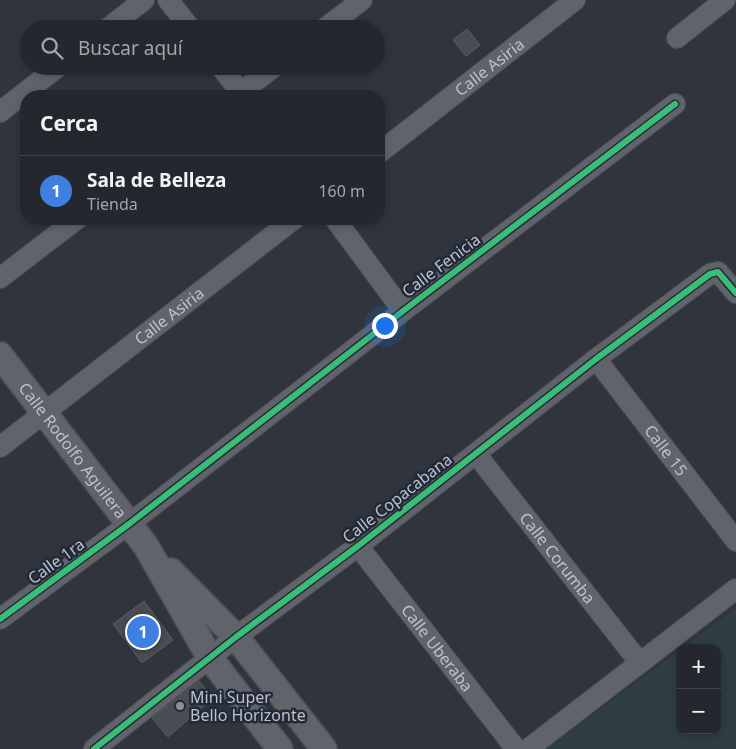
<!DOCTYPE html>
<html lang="es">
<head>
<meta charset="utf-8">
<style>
	:root { --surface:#24272d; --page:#2c2f35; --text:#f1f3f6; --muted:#a3a5aa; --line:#414449; --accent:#d93025 }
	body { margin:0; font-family:"Noto Sans",sans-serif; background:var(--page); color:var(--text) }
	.controls { position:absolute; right:15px; bottom:15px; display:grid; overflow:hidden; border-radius:10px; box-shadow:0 2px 8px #0003 }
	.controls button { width:45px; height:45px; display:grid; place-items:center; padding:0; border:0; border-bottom:1px solid var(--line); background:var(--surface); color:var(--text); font:25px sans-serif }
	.you { position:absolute; left:384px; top:325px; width:18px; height:18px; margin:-12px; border:4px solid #fff; border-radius:50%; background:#1a73e8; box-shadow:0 0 0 8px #1a73e833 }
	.badge { display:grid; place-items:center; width:32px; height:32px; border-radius:50%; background:var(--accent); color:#fff; font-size:16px; font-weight:700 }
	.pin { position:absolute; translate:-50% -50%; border:2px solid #fff; box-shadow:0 1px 5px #0006 }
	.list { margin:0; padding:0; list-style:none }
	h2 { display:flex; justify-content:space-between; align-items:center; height:65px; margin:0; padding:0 20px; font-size:21px }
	h2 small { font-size:16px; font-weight:400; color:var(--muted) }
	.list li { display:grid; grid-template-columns:32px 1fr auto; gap:15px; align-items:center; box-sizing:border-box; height:70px; padding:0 20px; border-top:1px solid var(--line) }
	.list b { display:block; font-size:19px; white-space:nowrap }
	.list p { margin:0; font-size:16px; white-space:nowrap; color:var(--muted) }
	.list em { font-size:16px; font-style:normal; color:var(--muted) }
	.icon { flex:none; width:28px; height:28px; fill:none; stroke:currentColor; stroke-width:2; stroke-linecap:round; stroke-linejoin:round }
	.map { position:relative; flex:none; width:736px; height:749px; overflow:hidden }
	.search { position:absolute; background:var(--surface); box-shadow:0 2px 8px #0003; left:20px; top:20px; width:365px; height:55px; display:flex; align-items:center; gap:12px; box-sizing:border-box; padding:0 18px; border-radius:28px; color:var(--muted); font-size:19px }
	.panel { position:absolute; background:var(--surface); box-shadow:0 2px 8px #0003; left:20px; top:90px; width:365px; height:135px; border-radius:20px }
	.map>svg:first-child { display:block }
	.green { fill:#2e3e42 }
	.building { fill:#494d53; stroke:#595c63 }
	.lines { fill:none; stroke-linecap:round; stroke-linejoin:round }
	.minor-casing { stroke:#4c4f55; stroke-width:22 }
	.tertiary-casing { stroke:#4c4f55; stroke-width:28 }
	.minor { stroke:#60636a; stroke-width:20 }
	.tertiary { stroke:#60636a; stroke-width:25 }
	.cycleway-casing { stroke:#232a37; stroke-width:9 }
	.cycleway { stroke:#3abd76; stroke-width:6 }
	.poi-dot { fill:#8b9099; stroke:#232a37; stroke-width:2 }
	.labels { text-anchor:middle; stroke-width:5; stroke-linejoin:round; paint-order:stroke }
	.street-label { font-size:16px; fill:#bcc1cb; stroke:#232a37 }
	.poi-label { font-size:16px; fill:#bcc1cb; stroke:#232a37; text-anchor:start }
</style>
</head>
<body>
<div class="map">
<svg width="736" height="749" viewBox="0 0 736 749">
	<rect width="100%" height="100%" fill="#30343c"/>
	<!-- green -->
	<path class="green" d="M736 608V749H546L680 650V730H717V648H683Z"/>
	<!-- building -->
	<g class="building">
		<path d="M467 29 480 45 466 56 453 40Z"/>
		<path d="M144 601 173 640 142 663 113 624Z"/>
		<path d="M199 681 213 698 168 737 152 718Z"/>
	</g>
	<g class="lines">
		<!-- minor casing -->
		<g class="minor-casing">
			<g id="minor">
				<path d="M168 0 191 29"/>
				<path d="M107 29 144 0"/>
				<path d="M324 29 362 0"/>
				<path d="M677 38 725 0"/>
				<path d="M220 66 244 96"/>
				<path d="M236 96 275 66"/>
				<path d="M0 112 59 66"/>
				<path id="s1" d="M379 153 575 0"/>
				<path d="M335 219 403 311"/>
				<path d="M0 278 77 219"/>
				<path id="s2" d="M596 359 736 541"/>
				<path id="s3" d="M0 447 294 219"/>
				<path id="s4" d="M476 454 640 663"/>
				<path id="s5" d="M358 546 516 749"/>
				<path d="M0 619 129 524 403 311 675 104"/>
				<path d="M94 749 236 637 358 546 596 359 710 274 718 272 736 293"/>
				<path d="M528 749 736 589"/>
			</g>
		</g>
		<!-- tertiary casing -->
		<g class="tertiary-casing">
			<g id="tertiary">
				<path id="s6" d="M0 355 146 546 210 658 280 749"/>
				<path d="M171 571 236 637 324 749"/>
			</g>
		</g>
		<!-- minor -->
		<use href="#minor" class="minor"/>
		<!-- tertiary -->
		<use href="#tertiary" class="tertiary"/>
		<!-- cycleway casing -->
		<g class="cycleway-casing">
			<g id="cycleway">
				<path d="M0 619 129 524 403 311 675 104"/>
				<path d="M94 749 236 637 358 546 596 359 710 274 718 272 736 293"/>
			</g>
		</g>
		<!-- cycleway -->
		<use href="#cycleway" class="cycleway"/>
	</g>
	<!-- markers -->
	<circle class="poi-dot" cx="180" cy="706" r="5"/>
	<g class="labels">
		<!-- street labels -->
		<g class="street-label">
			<text dy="6" stroke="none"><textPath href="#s1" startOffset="140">Calle Asiria</textPath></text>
			<text transform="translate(441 265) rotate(-37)" y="6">Calle Fenicia</text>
			<text dy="6" stroke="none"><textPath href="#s3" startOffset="214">Calle Asiria</textPath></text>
			<text dy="6" stroke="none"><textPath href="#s6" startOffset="120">Calle Rodolfo Aguilera</textPath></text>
			<text dy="6" stroke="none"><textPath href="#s2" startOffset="115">Calle 15</textPath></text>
			<text transform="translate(397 498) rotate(-38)" y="6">Calle Copacabana</text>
			<text dy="6" stroke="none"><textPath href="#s4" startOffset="132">Calle Corumba</textPath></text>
			<text transform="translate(56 561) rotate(-36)" y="6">Calle 1ra</text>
			<text dy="6" stroke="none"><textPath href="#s5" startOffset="129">Calle Uberaba</textPath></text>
		</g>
		<!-- poi labels -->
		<g class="poi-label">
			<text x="190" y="703">Mini Super<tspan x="190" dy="18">Bello Horizonte</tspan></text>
		</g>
	</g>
</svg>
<div class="controls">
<button>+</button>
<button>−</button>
</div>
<div class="you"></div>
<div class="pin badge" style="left:143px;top:632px;background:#3f7fe0">1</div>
<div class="search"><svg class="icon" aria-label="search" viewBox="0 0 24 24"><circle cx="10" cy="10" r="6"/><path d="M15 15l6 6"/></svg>Buscar aquí</div>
<section class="panel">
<h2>Cerca<small></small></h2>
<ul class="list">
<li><span class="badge" style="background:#3f7fe0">1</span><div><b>Sala de Belleza</b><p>Tienda</p></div><em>160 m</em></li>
</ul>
</section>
</div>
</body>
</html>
